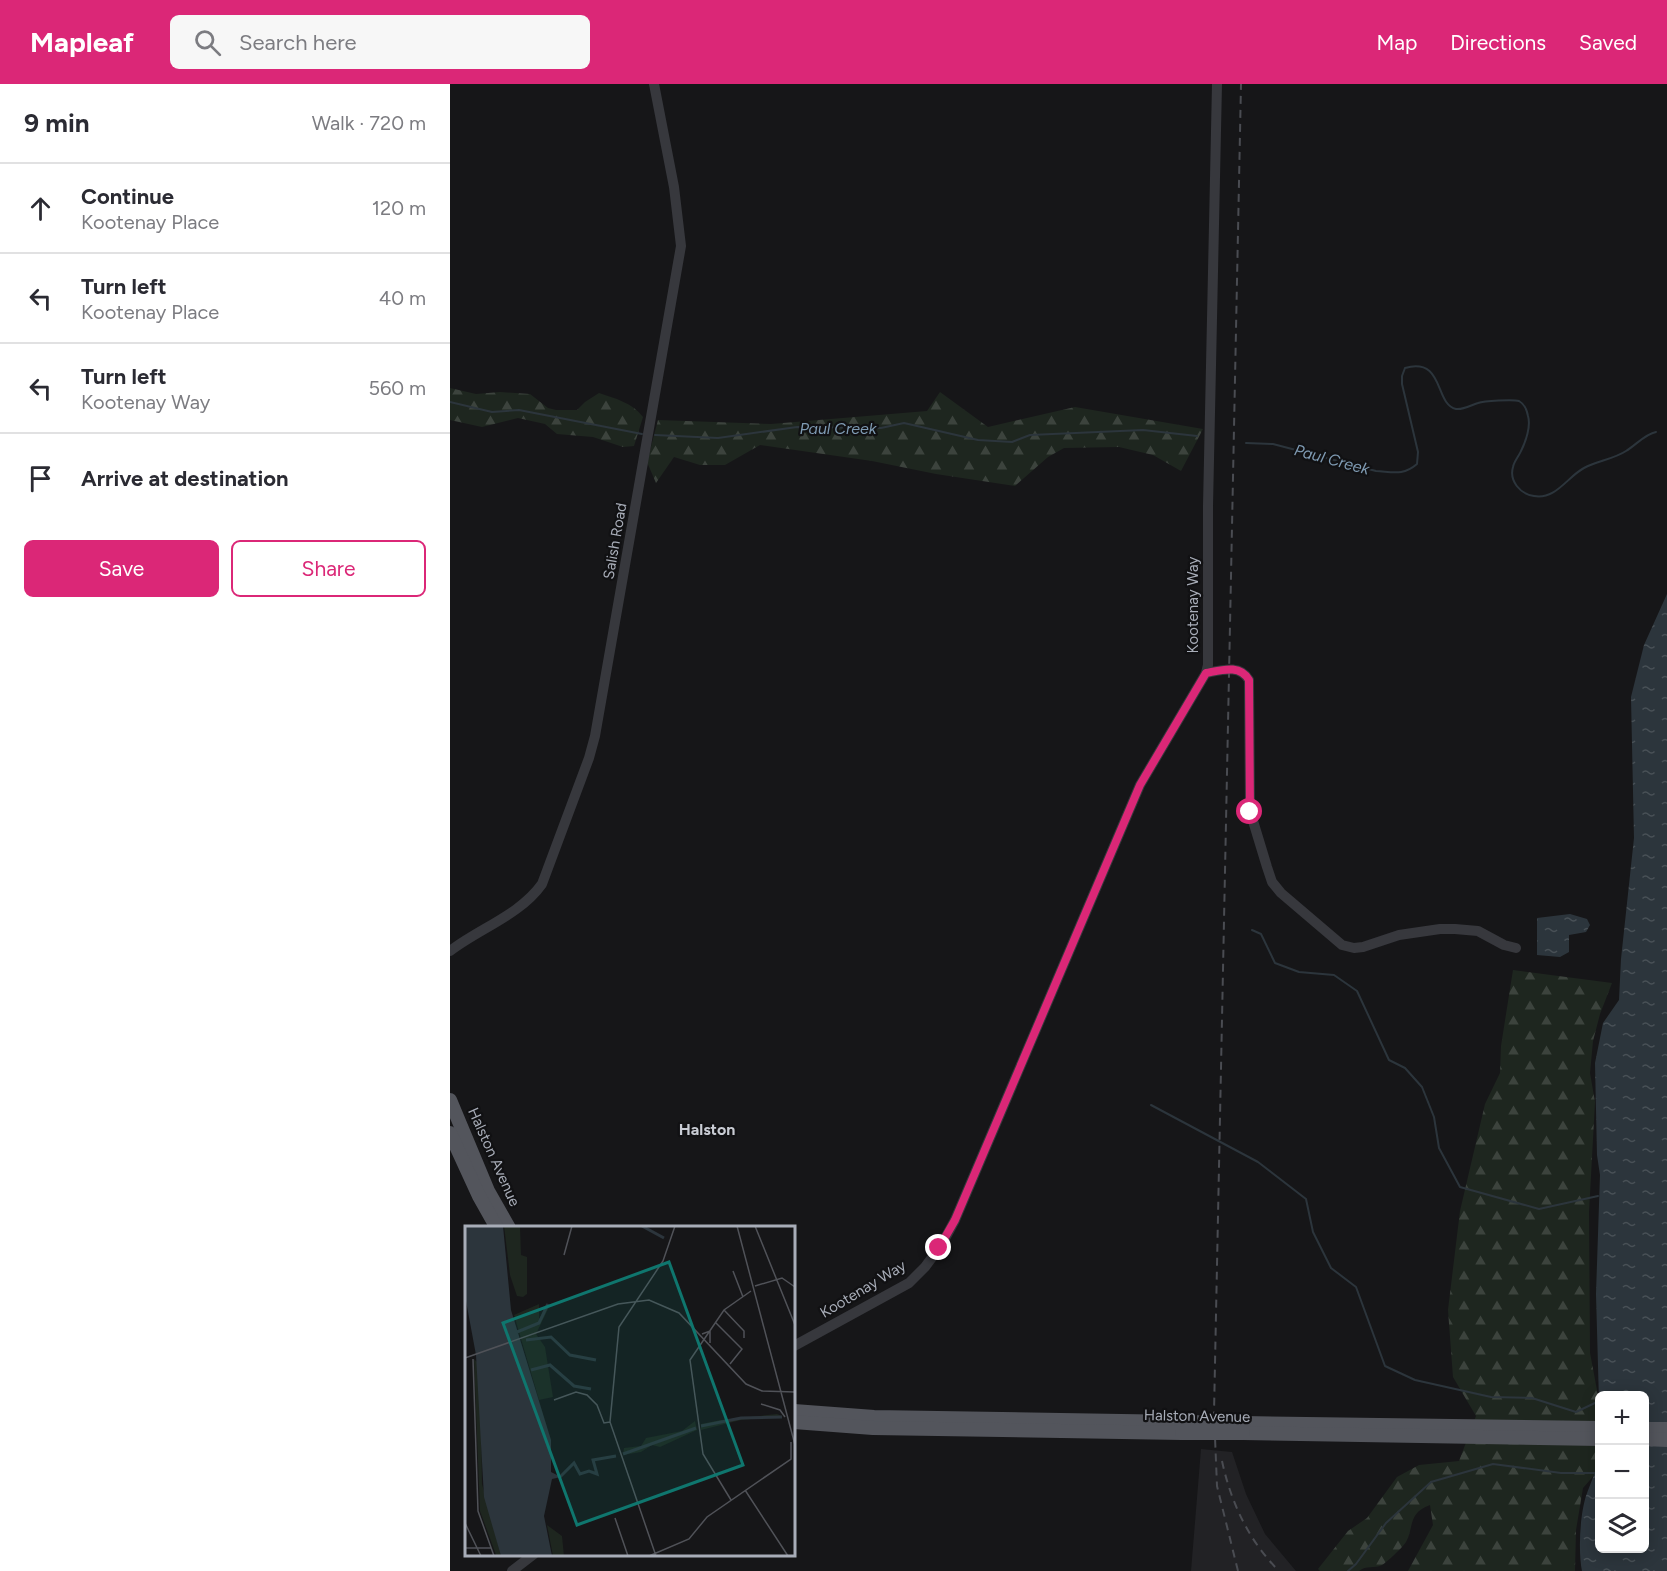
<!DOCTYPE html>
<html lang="en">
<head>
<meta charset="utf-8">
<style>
	:root { --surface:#fff; --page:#f7f7f7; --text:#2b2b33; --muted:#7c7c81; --line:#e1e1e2; --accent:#db2777 }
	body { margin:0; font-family:Figtree,sans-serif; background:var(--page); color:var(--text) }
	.controls { position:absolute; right:18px; bottom:18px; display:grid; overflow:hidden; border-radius:9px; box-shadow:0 3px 15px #0003 }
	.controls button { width:54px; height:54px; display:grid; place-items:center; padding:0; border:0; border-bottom:2px solid var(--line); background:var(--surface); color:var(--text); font:30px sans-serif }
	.stop { position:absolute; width:18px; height:18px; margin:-14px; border:4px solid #db2777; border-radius:50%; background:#fff }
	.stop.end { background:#db2777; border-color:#fff; box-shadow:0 2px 6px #0008 }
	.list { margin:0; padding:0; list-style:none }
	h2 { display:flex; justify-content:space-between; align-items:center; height:78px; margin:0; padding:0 24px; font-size:26px }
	h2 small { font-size:20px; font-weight:400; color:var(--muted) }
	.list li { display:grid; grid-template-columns:39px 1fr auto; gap:18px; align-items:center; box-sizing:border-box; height:90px; padding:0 24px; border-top:2px solid var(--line) }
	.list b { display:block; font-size:22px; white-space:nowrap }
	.list p { margin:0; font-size:20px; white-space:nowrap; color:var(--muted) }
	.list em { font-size:20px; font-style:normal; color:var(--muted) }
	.actions { display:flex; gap:12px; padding:18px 24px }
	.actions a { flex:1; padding:14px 0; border:2px solid var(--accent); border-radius:9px; text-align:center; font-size:21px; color:var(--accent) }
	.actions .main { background:var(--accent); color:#fff }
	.icon { flex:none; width:33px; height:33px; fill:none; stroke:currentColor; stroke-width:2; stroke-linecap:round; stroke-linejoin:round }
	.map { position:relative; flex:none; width:1217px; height:1487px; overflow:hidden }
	header { display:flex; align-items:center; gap:36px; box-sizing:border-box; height:84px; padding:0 30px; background:var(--accent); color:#fff }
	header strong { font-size:28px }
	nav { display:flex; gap:33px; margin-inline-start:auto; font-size:21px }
	.search { width:420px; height:54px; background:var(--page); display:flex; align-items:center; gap:15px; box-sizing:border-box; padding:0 21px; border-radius:9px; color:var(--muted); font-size:22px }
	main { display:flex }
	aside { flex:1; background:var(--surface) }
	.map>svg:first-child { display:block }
	.built { fill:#222225 }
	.forest { fill:url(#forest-firs) }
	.water { fill:url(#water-ripples) }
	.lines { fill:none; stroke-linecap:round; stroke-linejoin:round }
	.stream { stroke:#2c353c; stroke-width:2 }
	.minor { stroke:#37383d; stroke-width:10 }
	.major { stroke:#53555c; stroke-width:14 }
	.rail { stroke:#4a4c52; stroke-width:2; stroke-dasharray:8 6; stroke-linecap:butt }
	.major-bridge { stroke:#53555c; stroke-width:14 }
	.route { stroke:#db2777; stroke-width:8 }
	.labels { text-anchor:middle; stroke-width:4.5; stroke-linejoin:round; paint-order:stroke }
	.street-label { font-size:15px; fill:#a8adb8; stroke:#111113 }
	.water-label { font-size:16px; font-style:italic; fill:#7f9bb3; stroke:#111113 }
	.neighbourhood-label { font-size:16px; font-weight:bold; fill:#c9ccd4; stroke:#111113 }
	.inset-river { fill:none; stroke:#2c353c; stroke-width:3 }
	.inset-road { fill:none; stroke:#505258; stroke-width:1.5 }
	.view { fill:#0f766e; fill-opacity:0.15; stroke:#0f766e; stroke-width:3 }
	.inset-edge { fill:none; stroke:#a8adb8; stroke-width:3 }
</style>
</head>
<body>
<header>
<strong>Mapleaf</strong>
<div class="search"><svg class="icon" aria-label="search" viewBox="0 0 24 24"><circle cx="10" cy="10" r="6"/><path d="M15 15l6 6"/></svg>Search here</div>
<nav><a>Map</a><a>Directions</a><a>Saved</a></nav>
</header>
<main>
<aside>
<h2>9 min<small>Walk · 720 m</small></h2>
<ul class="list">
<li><svg class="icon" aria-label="ahead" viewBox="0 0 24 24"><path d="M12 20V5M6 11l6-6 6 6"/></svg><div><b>Continue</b><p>Kootenay Place</p></div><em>120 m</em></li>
<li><svg class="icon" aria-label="left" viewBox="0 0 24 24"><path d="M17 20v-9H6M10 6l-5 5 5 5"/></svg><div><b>Turn left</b><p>Kootenay Place</p></div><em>40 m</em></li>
<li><svg class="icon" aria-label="left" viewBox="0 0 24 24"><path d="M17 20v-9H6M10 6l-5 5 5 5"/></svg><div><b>Turn left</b><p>Kootenay Way</p></div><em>560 m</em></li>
<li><svg class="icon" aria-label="arrive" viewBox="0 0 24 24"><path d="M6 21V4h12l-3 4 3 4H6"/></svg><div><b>Arrive at destination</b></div></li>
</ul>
<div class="actions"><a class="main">Save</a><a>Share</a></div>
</aside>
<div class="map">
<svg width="1217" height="1487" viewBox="0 0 1217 1487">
	<defs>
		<pattern id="forest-firs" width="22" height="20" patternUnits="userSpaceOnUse" patternTransform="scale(1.5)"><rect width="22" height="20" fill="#1e261f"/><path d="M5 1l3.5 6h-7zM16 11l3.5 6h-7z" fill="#3c433d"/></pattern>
		<pattern id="water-ripples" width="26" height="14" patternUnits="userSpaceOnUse" patternTransform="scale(1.5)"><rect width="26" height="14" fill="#2c353c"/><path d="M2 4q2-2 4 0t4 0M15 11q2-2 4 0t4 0" fill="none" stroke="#485056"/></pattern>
	</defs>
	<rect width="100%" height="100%" fill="#161618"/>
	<!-- built -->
	<path class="built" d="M751 1365 782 1368 796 1410 815 1450 846 1487H741Z"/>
	<!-- forest -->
	<g class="forest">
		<path d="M0 304 26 310 50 308 80 310 98 324 106 326H127L135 318 149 309C164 314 183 319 193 333L184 362 173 363 143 353 107 350 95 340 68 334 32 343 0 336Z"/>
		<path d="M490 308 538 343 625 323 753 345 731 387 703 371 669 363 614 364 598 373 565 402 486 390 422 377 310 361 275 381H250L224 373 206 399 197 378 208 336 321 340 477 327Z"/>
		<path d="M1063 886 1162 899 1150 930 1143 957 1140 989 1145 1018 1139 1128 1140 1269 1149 1317 1146 1389 1133 1404 1126 1446 1125 1487H958L983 1441 980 1421C957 1429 964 1445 956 1458 953 1463 936 1479 932 1481 924 1485 916 1481 909 1487H870L868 1485 898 1447 917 1434 947 1393 969 1381 1009 1377 1026 1332 1003 1293 998 1226 1010 1127 1035 1020 1050 989 1051 962Z"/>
	</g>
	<!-- water -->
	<g class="water">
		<path d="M1217 510V1487H1132C1128 1467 1130 1431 1136 1412 1141 1398 1147 1386 1149 1371L1150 1464H1194V1312H1150L1149 1320V1317L1146 1210 1150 1091 1147 1071 1145 979 1153 939 1169 916 1171 875 1184 754 1181 613 1194 561Z"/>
		<path d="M1120 830 1137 835 1140 841 1136 848 1119 851V868L1110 873 1087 871V834Z"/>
	</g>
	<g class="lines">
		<!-- stream -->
		<g class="stream">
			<path d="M0 318 42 328 69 326 192 350"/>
			<path d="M205 351 268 354 347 343 431 344 454 339 528 356 562 358 580 351 693 346 747 352"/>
			<path d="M796 359 823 360 926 387C943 388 953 392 967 380L968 368 952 300V292L955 284C995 273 984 320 1006 325 1014 326 1021 321 1028 319 1034 317 1063 315 1069 317 1074 320 1077 326 1078 332 1081 342 1076 357 1071 367 1069 372 1064 377 1063 383 1059 397 1070 410 1084 412 1106 416 1117 393 1134 384 1147 377 1164 375 1176 367 1186 361 1195 350 1206 348"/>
			<path d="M802 846 811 850 825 879 849 888 884 891 907 907 939 976 955 984 972 1003 984 1033 989 1064 1010 1103 1089 1125 1148 1112"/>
			<path d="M701 1021 808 1078 856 1115 863 1148 881 1184 906 1203 935 1282 965 1296 1041 1313 1082 1314 1126 1328 1149 1317"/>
			<path d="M898 1487 906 1480 936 1439 981 1398 1043 1380 1111 1389H1146"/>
		</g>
		<!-- minor -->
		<g class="minor">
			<path d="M756 589C772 586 790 580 799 596L800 727 817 783 822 798 831 809 892 861 904 864 913 863 949 851 990 845H1005L1028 847 1054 861 1066 864"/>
			<path d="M0 867C30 844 70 831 92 800L139 674 145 652 231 162 224 103 204 0"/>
			<path d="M344 1262 459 1199 475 1183 492 1160 505 1136 690 701 756 589 758 581V422L767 0"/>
			<path d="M62 1487 84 1470"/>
		</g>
		<!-- major -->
		<g class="major">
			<path d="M0 1016 38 1107 59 1144"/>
			<path d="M0 1049 29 1112 47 1144"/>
			<path d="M344 1327 424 1333 732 1338"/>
			<path d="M344 1338 423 1344 732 1349"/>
			<path d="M793 1339 1150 1344"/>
			<path d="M1194 1345H1217"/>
			<path d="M793 1349 1150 1355"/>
			<path d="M1194 1355 1217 1356"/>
		</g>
		<!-- rail -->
		<g class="rail">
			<path d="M772 1377C781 1419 799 1457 829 1487"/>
			<path d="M788 1487 767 1402 764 1329 791 0"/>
		</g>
		<!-- major-bridge -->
		<g class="major-bridge">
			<path d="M732 1338 793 1339"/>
			<path d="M732 1349H793"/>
		</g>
	</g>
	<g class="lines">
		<!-- route -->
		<path class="route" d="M489 1164 505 1136 690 701 756 589C772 586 790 580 799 596L800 728"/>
	</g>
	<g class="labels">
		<!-- street labels -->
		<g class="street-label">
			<text transform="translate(165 457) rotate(-80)" y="5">Salish Road</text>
			<text transform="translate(743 521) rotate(-90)" y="5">Kootenay Way</text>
			<text transform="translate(44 1073) rotate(66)" y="5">Halston Avenue</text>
			<text transform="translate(413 1205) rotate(-31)" y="5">Kootenay Way</text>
			<text transform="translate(747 1332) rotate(1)" y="5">Halston Avenue</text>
		</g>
		<!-- water labels -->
		<g class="water-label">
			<text x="388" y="350">Paul Creek</text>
			<text transform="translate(882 375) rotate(15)" y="6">Paul Creek</text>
		</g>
		<!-- neighbourhood labels -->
		<g class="neighbourhood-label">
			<text x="257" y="1051">Halston</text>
		</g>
	</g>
	<!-- overview -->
	<g transform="translate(15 1142)">
		<rect width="330" height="330" fill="#161618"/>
		<path d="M39 0H55L56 29 62 31V68L58 71 52 70 45 49ZM74 78V94L81 78 85 79 71 108 80 121 88 171 74 174 49 89ZM9 133 12 136 16 185 17 258 36 330 31 329 15 285ZM312 188 317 190 276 194 236 204V198L256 194ZM230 195 232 204 195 221 187 219 176 226 158 229 159 222 176 220 181 212 217 205ZM82 299 97 310 99 330H88Z" fill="#1e261f"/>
		<path d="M0 0H38L46 84 86 214V246L96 251 87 253 79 290 87 330H36L19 271 11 129 1 75Z" fill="#2c353c"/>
		<path class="inset-river" d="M177 0 199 12M52 106 74 97 83 78M61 114 86 111 105 129 131 134M66 144 85 139 109 160 126 163M236 200 276 192 317 191M158 228 231 202M95 251 109 237 115 248 124 245 132 248 128 234 151 230"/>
		<path class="inset-road" d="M272 0 330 219M290 0 330 99M99 29 107 0M268 45 278 71M290 60 317 52 330 61M259 84 279 105V112M251 97 277 123 265 138M237 108 245 105V117M0 132 153 78 184 74 214 87 281 158 297 165 330 166M8 133 13 285 29 330M89 174 111 166 122 169 132 179 139 197 145 196M296 178 315 184 320 191M280 264 323 330M266 274 238 228 225 134 259 84 286 65M150 292 163 330M0 297 16 330M0 322H26M184 330 224 313 242 291 326 233V216M191 330 145 196 154 101 198 35 210 0"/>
		<path class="view" d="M204 36 278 239 112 299 38 97Z"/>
		<rect width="330" height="330" class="inset-edge"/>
	</g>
</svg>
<div class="controls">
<button>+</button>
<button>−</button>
<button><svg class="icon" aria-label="layers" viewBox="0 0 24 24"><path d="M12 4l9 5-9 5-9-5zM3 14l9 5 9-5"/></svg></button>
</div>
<div class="stop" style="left:800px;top:728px"></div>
<div class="stop end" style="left:489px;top:1164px"></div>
</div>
</main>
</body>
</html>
